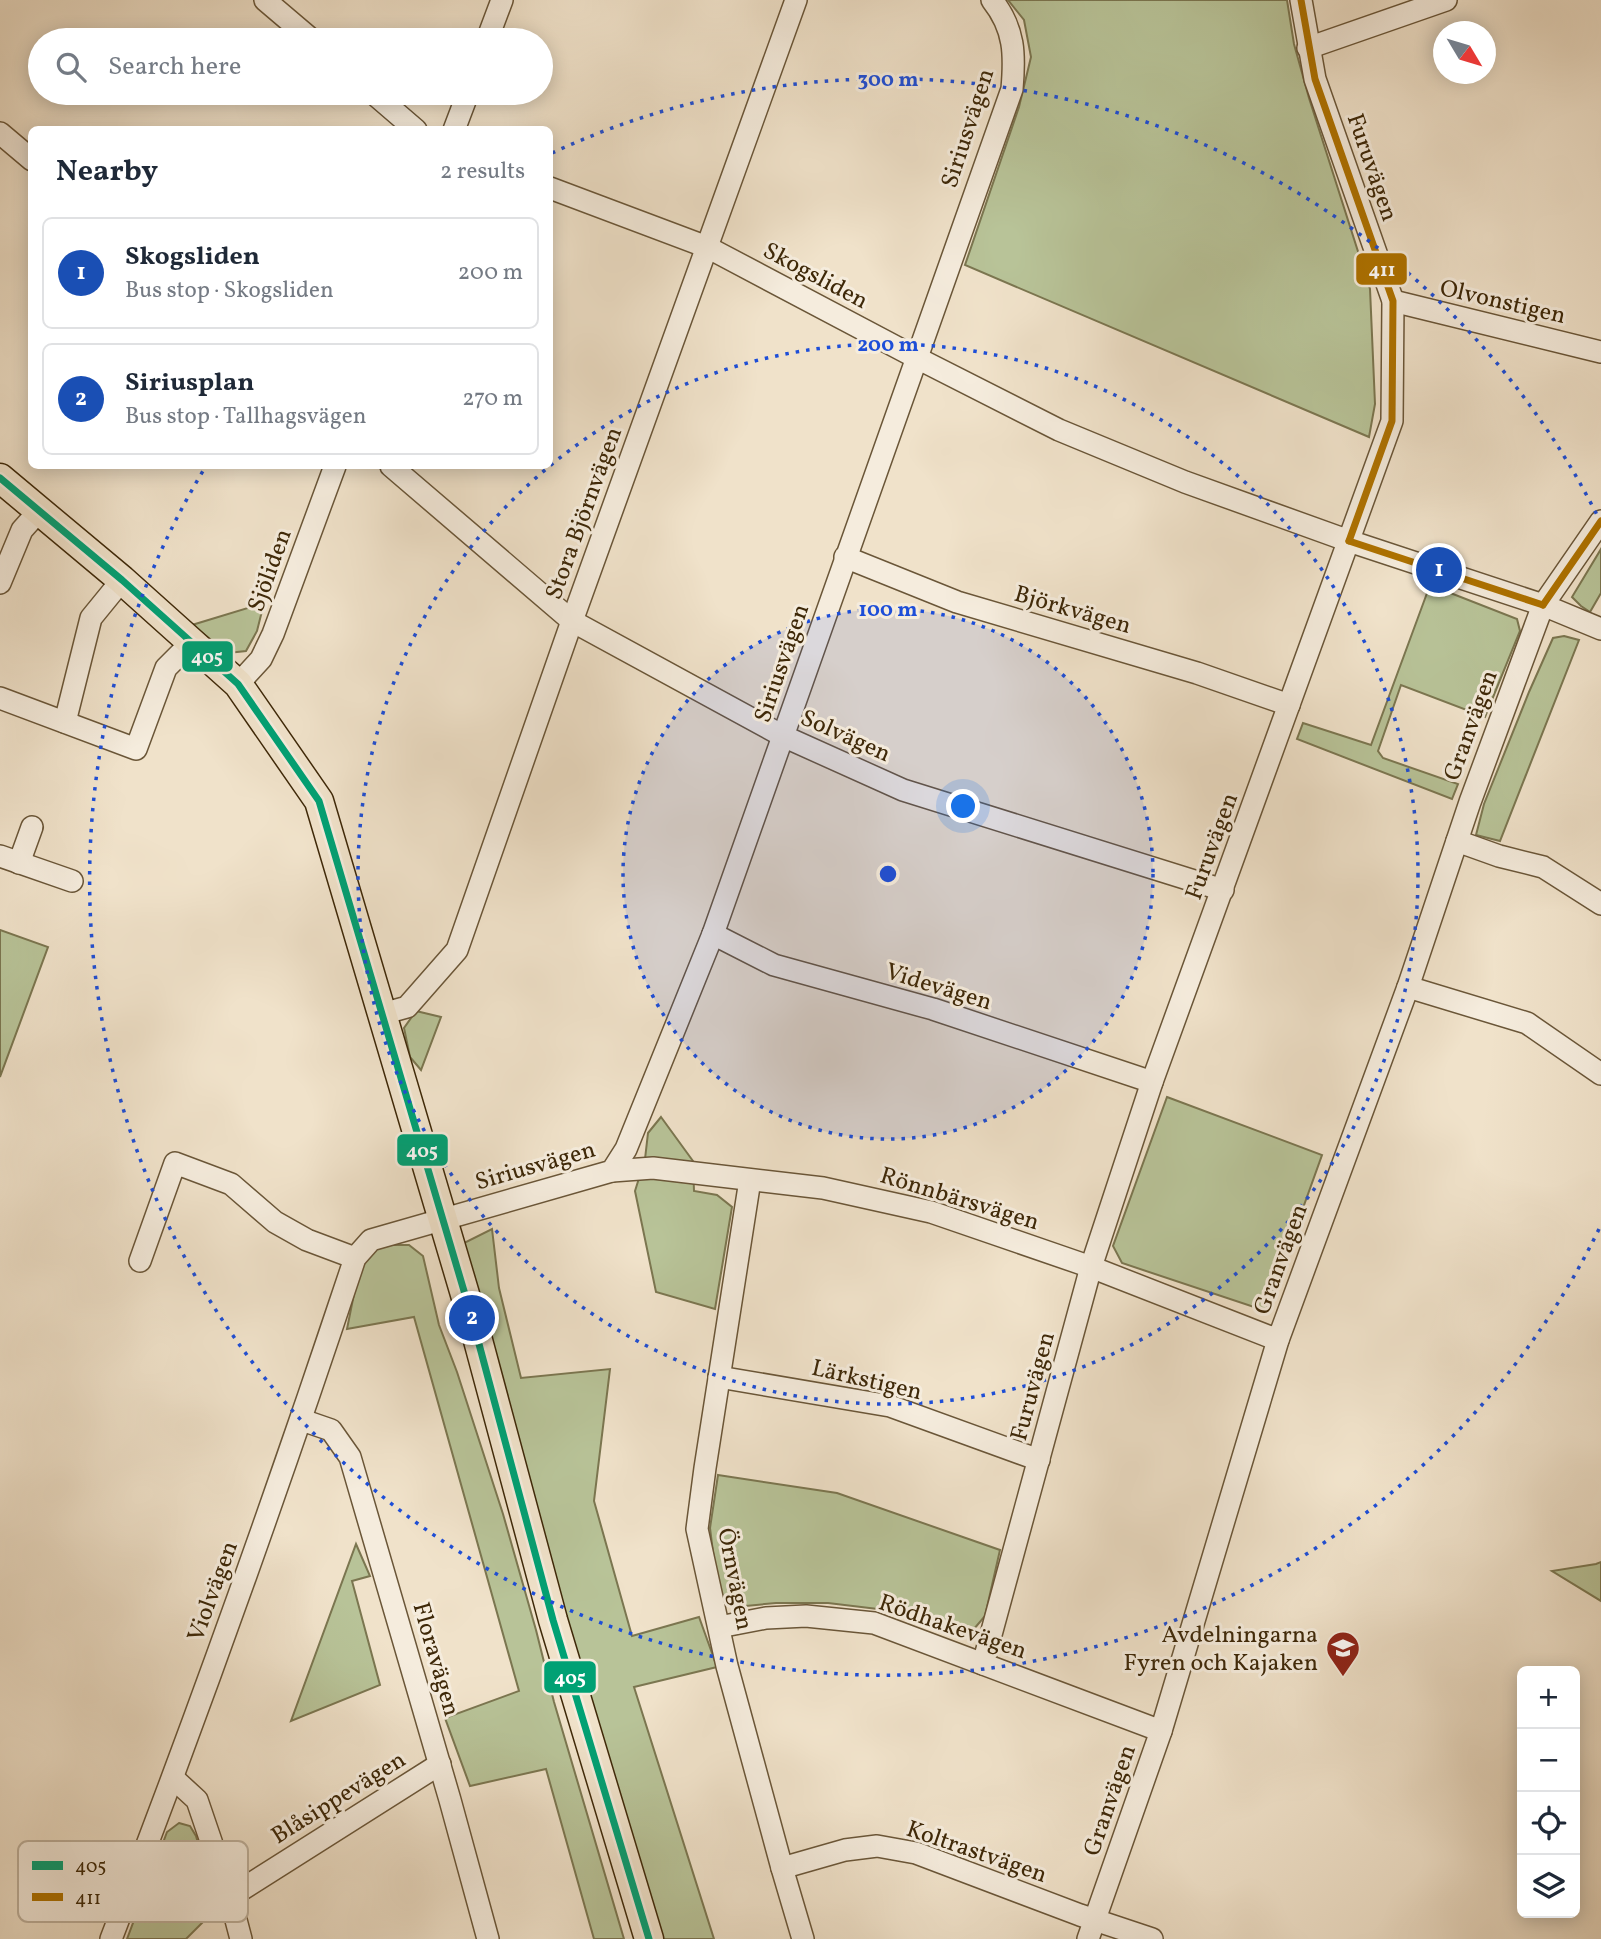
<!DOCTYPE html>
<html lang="en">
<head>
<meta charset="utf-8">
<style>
	:root { --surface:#fff; --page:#f2f2f3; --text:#1f2937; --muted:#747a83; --line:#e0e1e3; --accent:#ea580c }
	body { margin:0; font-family:Vollkorn,serif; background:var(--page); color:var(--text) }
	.controls { position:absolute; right:21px; bottom:21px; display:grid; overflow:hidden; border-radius:10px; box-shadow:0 4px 18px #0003 }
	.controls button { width:63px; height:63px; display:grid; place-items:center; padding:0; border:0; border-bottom:2px solid var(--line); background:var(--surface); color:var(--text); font:35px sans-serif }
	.compass { position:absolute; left:1433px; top:21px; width:63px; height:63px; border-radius:50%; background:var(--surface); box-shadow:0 4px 18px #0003; rotate:128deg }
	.you { position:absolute; left:964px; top:807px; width:24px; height:24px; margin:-18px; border:5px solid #fff; border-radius:50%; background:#1a73e8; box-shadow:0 0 0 10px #1a73e833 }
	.badge { display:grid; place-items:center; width:46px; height:46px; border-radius:50%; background:var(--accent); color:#fff; font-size:23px; font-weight:700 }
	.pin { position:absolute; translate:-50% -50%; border:4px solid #fff; box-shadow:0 2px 7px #0006 }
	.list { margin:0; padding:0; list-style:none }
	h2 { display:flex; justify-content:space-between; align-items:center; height:91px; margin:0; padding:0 28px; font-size:30px }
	h2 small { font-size:23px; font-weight:400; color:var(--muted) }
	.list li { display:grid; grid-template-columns:46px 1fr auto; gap:21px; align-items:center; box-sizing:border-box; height:112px; margin:0 14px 14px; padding:0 14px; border:2px solid var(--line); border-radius:10px }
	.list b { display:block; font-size:26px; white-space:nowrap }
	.list p { margin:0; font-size:23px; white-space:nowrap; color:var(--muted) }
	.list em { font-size:23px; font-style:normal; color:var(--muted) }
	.icon { flex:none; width:38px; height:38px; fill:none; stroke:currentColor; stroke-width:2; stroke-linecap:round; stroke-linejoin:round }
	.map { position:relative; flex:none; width:1601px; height:1939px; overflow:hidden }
	.search { position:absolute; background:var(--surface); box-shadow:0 4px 18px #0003; left:28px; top:28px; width:525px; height:77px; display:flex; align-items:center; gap:18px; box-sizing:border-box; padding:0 24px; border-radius:38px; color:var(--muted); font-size:26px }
	.panel { position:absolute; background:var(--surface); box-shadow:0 4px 18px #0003; left:28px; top:126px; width:525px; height:343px; border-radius:10px }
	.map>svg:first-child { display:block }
	.green { fill:#b8c398; stroke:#7b7650; stroke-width:2 }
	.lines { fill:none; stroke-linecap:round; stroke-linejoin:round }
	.minor-casing { stroke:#6a5638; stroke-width:24 }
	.major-casing { stroke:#3e2808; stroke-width:31 }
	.minor { stroke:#f5ecdd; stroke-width:21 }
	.major { stroke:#f0e2ca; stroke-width:28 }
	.bus-1-casing { stroke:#f5ecdd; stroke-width:12 }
	.bus-2-casing { stroke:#f5ecdd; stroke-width:12 }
	.bus-1 { stroke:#00a174; stroke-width:7 }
	.bus-2 { stroke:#ae7200; stroke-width:7 }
	.ring { fill:none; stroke:#1d4ed8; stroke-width:3.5; stroke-dasharray:3.5 7 }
	.labels { text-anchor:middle; stroke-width:6; stroke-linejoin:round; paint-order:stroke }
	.street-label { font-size:24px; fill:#3e2808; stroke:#f5ecdd }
	.poi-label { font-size:24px; fill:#3e2808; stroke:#f5ecdd; text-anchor:end }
	.key { fill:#f5ecdd; stroke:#beb19d; stroke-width:2 }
	.key-label { font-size:19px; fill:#3e2808 }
	.centre { fill:#1d4ed8; stroke:#f5ecdd; stroke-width:3.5 }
	.ring-label { font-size:21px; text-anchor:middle; font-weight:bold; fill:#1d4ed8; stroke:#f5ecdd; stroke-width:6; stroke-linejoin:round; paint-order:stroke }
	.line-badge { stroke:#f5ecdd; stroke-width:2.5 }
	.badge-label { font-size:19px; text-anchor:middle; font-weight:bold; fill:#fff }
</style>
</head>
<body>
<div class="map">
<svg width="1601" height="1939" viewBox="0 0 1601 1939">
	<rect width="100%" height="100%" fill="#f0e2ca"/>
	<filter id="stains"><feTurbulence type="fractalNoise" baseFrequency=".00286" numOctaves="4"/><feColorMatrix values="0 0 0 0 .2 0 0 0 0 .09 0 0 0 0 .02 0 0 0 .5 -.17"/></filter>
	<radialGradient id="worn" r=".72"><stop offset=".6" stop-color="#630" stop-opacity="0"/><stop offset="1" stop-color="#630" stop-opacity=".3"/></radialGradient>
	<!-- green -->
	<g class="green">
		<path d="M1008 0H1287L1294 44 1309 98 1370 289 1375 404 1369 437 965 265 1019 107 1031 57 1024 20Z"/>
		<path d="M1601 549V593L1590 612 1581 606 1572 597Z"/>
		<path d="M1430 585 1517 619 1520 631 1485 717 1401 685 1378 751 1383 758 1458 784 1452 799 1297 739 1303 723 1371 745Z"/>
		<path d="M264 603 257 631 246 651 228 653 192 625Z"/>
		<path d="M1564 636 1579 640 1500 841 1476 835 1484 804 1529 692 1553 638Z"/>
		<path d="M0 930 48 947 0 1077Z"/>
		<path d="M416 1011 441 1017 421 1070 410 1057 404 1028Z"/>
		<path d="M1167 1097 1322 1155 1266 1311 1122 1263 1113 1246Z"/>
		<path d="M661 1117 693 1161 694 1191 717 1195 732 1207 715 1309 656 1292 635 1191 645 1159 648 1133Z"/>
		<path d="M492 1229 499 1288 521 1378 610 1369 594 1501 632 1636 699 1617 717 1667 634 1687 714 1939H661L564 1618 462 1244Z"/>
		<path d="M380 1245H409L423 1256 439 1325 457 1372 503 1514 536 1630 554 1702 624 1939H594L546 1769 470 1786 445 1718 519 1691 414 1317 347 1329 360 1264Z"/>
		<path d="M718 1475 837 1493 1000 1550 985 1616 968 1636 886 1610 828 1603H776L735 1607 719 1600 710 1528Z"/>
		<path d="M356 1544 370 1576 352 1581 380 1685 291 1721Z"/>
		<path d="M1601 1562V1601L1552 1571 1596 1564Z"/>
		<path d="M179 1823 190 1826 196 1836 217 1908 186 1939H127L167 1832Z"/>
	</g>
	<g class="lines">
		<!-- minor casing -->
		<g class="minor-casing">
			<g id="minor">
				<path d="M265 0 312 40"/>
				<path d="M487 40 502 0"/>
				<path d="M1308 48 1446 0"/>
				<path d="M373 93 416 130"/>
				<path d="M454 130 468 93"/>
				<path d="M0 133 32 160"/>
				<path d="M550 188 707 247 917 358 1059 430 1185 482 1349 541 1543 605 1601 629"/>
				<path d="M1393 301 1601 352"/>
				<path d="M391 466 572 621 783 736 903 790 1223 890"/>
				<path d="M845 557 957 602 1197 673 1289 705"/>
				<path d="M0 583 22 530 39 511"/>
				<path d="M238 684 261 659 273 634 335 466"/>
				<path d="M0 698 136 749 166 668 192 642"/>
				<path d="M65 722 91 618 122 580"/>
				<path d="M1457 841 1499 856 1543 867 1601 904"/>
				<path d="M0 856 72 881"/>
				<path d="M19 863 32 827"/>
				<path d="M713 934 774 965 933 1009 1152 1082"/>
				<path d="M1408 987 1527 1023 1601 1074"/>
				<path d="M382 1014 407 1007 457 950 572 621 796 0"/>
				<path d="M612 1171 653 1168 823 1188 931 1212 1091 1267 1278 1340"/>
				<path d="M750 1180 705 1468 697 1529 727 1666 782 1868 803 1939"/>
				<path d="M140 1261 175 1163 231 1184 275 1222 307 1240 355 1258"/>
				<path d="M719 1377 890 1406 1039 1460"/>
				<path d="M302 1420 331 1430 350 1457 450 1800 488 1939"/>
				<path d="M719 1627 766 1618 806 1616 874 1623 1161 1731"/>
				<path d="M983 1664 1091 1267 1152 1082 1392 421 1393 301 1315 79 1301 0"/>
				<path d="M173 1778 197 1800 230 1897 241 1939"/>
				<path d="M782 1868 845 1850 877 1846 916 1853 1080 1915 1152 1939"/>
				<path d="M230 1897 440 1764"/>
				<path d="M111 1939C198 1714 279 1487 355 1258L371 1240 612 1171 626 1149 713 934 1012 89C1015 55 1015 29 992 0"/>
				<path d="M1088 1939 1161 1731 1278 1340 1408 987 1470 802 1543 605 1601 521"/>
			</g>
		</g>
		<!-- major casing -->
		<g class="major-casing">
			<path id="major" d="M0 478 122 580 238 684 319 801 472 1318 553 1620 649 1939"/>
		</g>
		<!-- minor -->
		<use href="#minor" class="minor"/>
		<!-- major -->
		<use href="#major" class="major"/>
		<!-- bus-1 casing -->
		<g class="bus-1-casing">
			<path id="bus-1" d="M0 478 122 580 238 684 319 801 472 1318 553 1620 649 1939"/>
		</g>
		<!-- bus-2 casing -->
		<g class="bus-2-casing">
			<g id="bus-2">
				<path d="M1301 0 1315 79 1393 301 1392 421 1349 541"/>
				<path d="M1349 541 1543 605"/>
				<path d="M1543 605 1601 521"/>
			</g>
		</g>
		<!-- bus-1 -->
		<use href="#bus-1" class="bus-1"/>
		<!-- bus-2 -->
		<use href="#bus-2" class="bus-2"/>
	</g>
	<!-- distance rings -->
	<circle cx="888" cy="874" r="265" fill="#1d4ed8" fill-opacity=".12"/>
	<g class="ring">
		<circle cx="888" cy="874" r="265"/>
		<circle cx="888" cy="874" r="530"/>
		<path d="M1599 1229A795 795 0 1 1 203 471M552 153A795 795 0 0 1 1599 519"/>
	</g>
	<!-- icons -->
	<defs>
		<g id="school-pin" transform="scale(1.75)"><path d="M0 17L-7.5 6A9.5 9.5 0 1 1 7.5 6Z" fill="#8f2418" stroke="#f5ecdd"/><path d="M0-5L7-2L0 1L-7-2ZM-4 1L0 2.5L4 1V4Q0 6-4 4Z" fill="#fff"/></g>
	</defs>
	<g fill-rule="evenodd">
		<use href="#school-pin" x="1343" y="1648"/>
	</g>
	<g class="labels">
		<!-- street labels -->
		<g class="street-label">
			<text transform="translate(967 128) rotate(-72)" y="8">Siriusvägen</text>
			<text transform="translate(1373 167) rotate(71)" y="8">Furuvägen</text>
			<text transform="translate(816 275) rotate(28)" y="8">Skogsliden</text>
			<text transform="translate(1503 301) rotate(13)" y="8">Olvonstigen</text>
			<text transform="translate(583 513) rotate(-70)" y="8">Stora Björnvägen</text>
			<text transform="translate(269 570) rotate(-70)" y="8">Sjöliden</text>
			<text transform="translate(1073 609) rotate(16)" y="8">Björkvägen</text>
			<text transform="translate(781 663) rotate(-71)" y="8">Siriusvägen</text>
			<text transform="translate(1470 725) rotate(-70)" y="8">Granvägen</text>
			<text transform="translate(846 735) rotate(24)" y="8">Solvägen</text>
			<text transform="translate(1211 846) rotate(-70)" y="8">Furuvägen</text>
			<text transform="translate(939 986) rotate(17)" y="8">Videvägen</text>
			<text transform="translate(535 1165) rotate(-16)" y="8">Siriusvägen</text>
			<text transform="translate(960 1198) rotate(17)" y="8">Rönnbärsvägen</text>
			<text transform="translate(1280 1259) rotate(-70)" y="8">Granvägen</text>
			<text transform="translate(867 1379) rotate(13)" y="8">Lärkstigen</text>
			<text transform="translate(1032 1386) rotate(-75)" y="8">Furuvägen</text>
			<text transform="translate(736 1579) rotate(79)" y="8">Örnvägen</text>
			<text transform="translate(212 1591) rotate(-70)" y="8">Violvägen</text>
			<text transform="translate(953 1626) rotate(19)" y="8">Rödhakevägen</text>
			<text transform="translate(437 1659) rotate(74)" y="8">Floravägen</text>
			<text transform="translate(338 1797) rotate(-32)" y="8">Blåsippevägen</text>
			<text transform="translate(1109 1800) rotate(-71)" y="8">Granvägen</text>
			<text transform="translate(977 1851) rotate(19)" y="8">Koltrastvägen</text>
		</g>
		<!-- poi labels -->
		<g class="poi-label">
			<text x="1318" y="1642">Avdelningarna<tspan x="1318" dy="28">Fyren och Kajaken</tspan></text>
		</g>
	</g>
	<!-- legend -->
	<rect x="18" y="1841" width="230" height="81" rx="10" class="key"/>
	<rect x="32" y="1861" width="31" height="9" fill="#00a174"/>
	<rect x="32" y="1893" width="31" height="8" fill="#ae7200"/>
	<g class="key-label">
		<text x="75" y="1872">405</text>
		<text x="75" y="1904">411</text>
	</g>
	<circle cx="888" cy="874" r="10" class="centre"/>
	<g class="ring-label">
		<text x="888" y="86">300 m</text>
		<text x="888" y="351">200 m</text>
		<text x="888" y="616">100 m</text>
	</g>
	<g class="line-badge">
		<rect x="1355" y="252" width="53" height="34" rx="7" fill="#ae7200"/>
		<rect x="181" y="640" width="53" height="33" rx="7" fill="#00a174"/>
		<rect x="396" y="1133" width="53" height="34" rx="7" fill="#00a174"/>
		<rect x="543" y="1660" width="54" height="34" rx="7" fill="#00a174"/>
	</g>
	<g class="badge-label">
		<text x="1382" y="276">411</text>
		<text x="207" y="663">405</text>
		<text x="422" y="1157">405</text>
		<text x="570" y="1684">405</text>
	</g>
	<rect width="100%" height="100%" filter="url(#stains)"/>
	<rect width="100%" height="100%" fill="url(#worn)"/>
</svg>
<div class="controls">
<button>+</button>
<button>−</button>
<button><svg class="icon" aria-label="locate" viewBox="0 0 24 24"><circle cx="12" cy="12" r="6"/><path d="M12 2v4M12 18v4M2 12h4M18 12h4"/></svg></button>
<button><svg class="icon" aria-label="layers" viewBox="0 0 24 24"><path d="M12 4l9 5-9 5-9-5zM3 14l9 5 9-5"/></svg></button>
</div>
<svg class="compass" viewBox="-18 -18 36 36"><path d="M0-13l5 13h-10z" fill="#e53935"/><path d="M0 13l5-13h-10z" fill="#747a83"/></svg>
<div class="you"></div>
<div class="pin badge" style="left:1439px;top:570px;background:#1a4fb4">1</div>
<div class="pin badge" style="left:472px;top:1318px;background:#1a4fb4">2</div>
<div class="search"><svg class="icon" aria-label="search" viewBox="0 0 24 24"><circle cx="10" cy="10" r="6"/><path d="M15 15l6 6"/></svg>Search here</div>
<section class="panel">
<h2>Nearby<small>2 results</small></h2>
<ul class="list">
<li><span class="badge" style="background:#1a4fb4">1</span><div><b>Skogsliden</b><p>Bus stop · Skogsliden</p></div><em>200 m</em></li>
<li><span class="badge" style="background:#1a4fb4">2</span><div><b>Siriusplan</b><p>Bus stop · Tallhagsvägen</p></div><em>270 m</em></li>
</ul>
</section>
</div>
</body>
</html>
